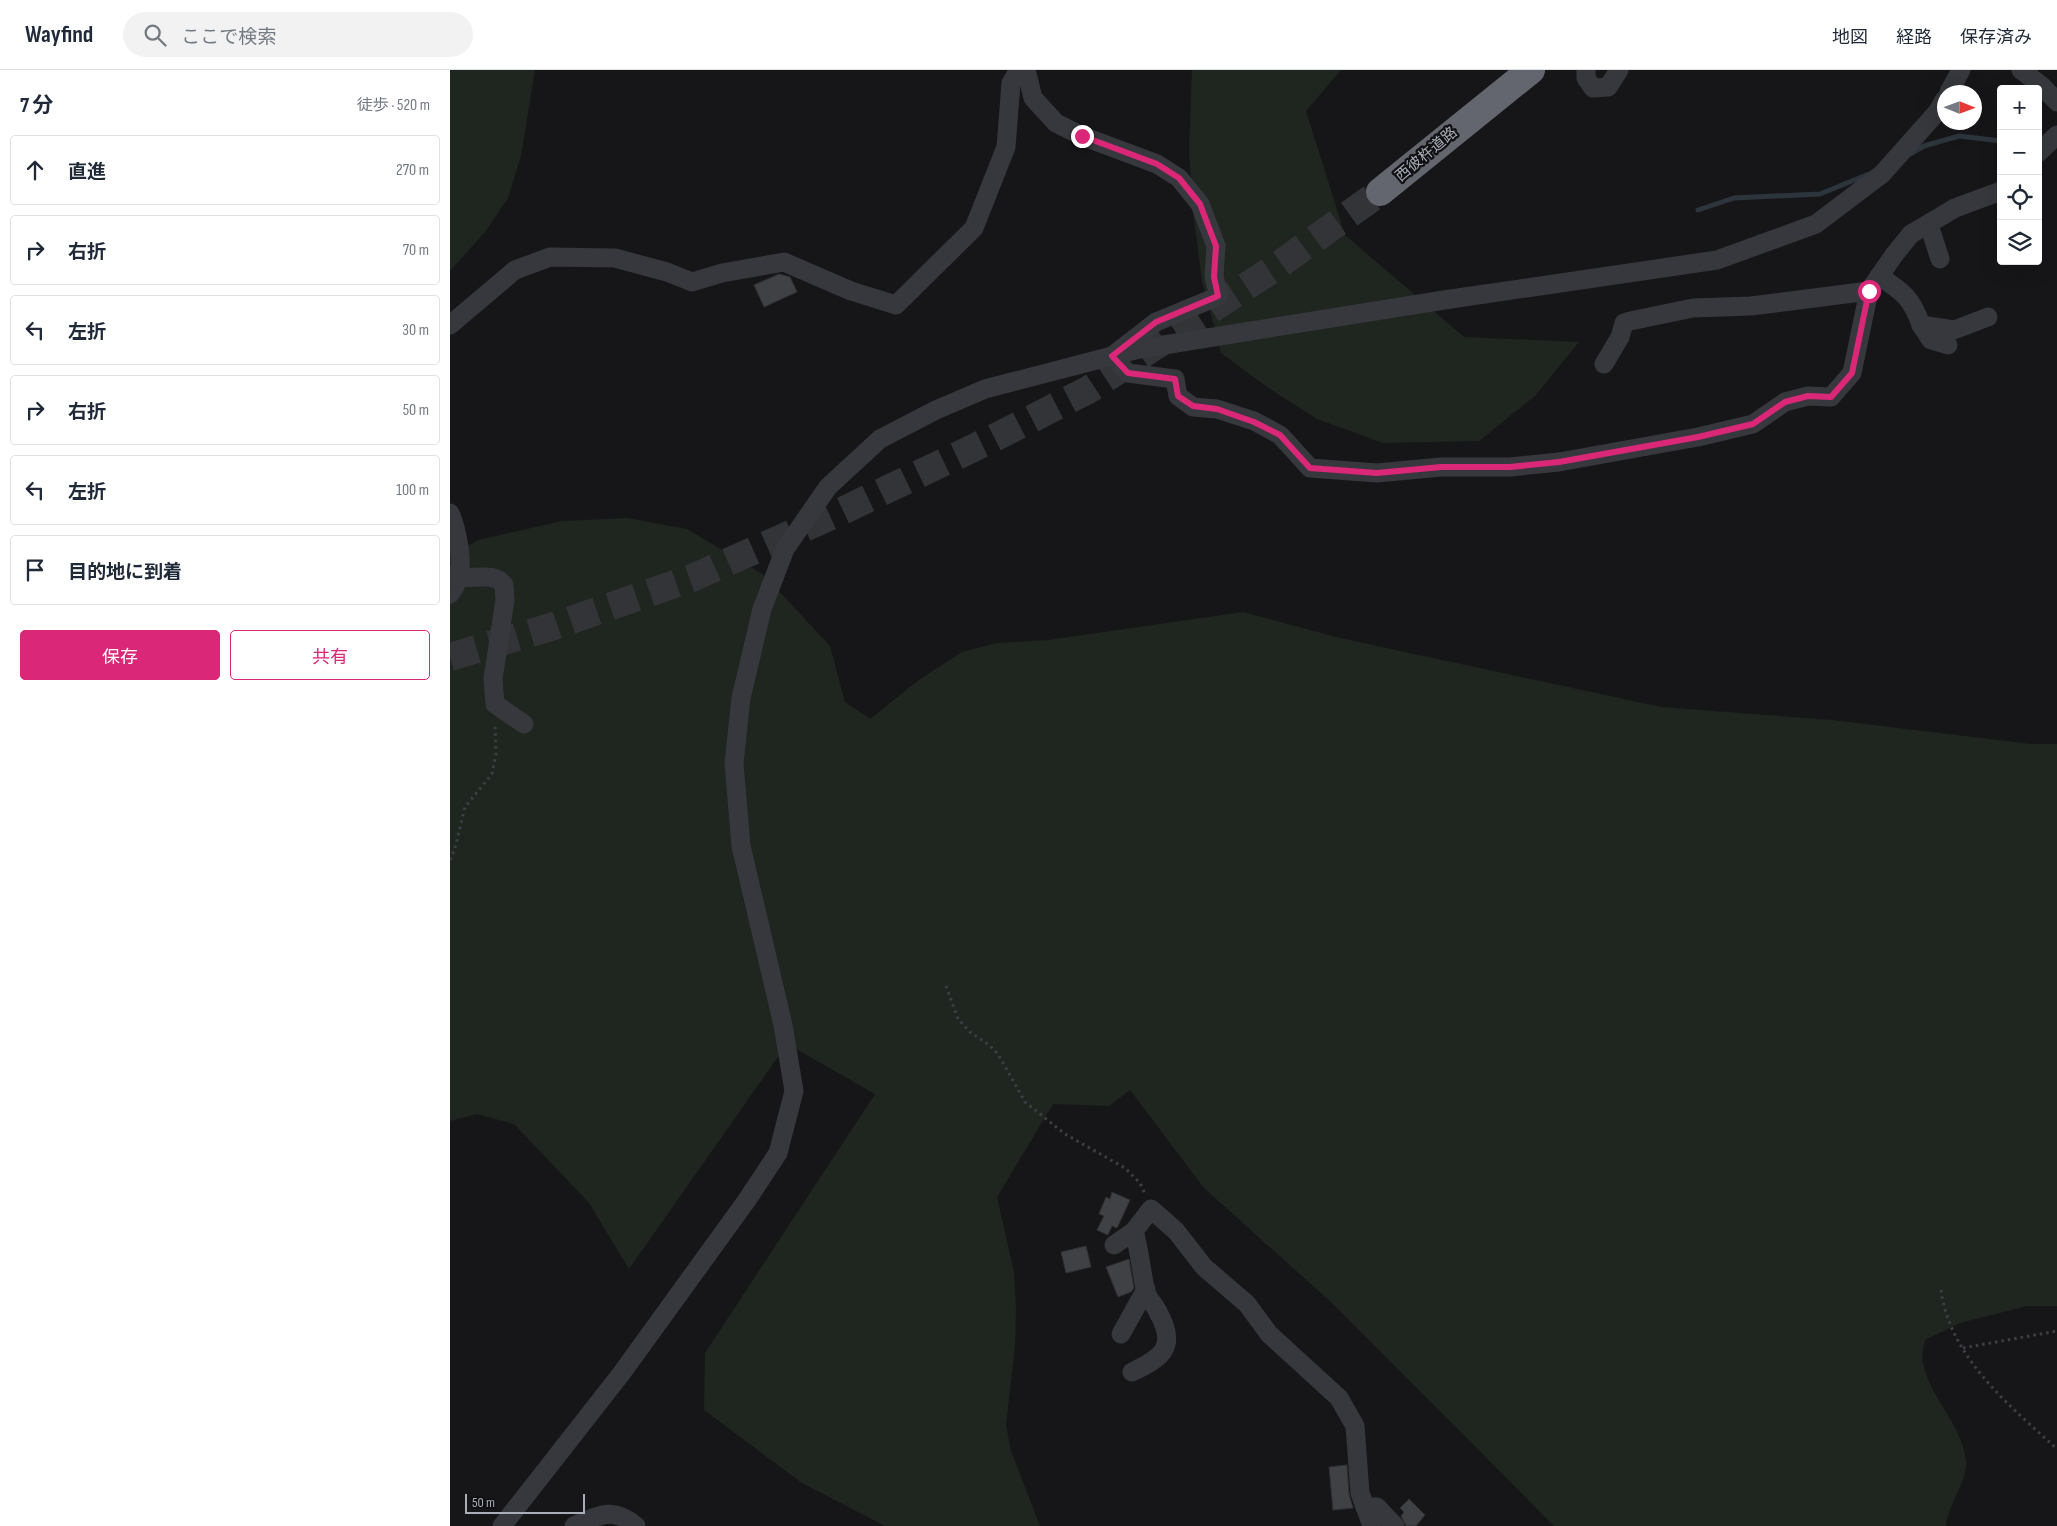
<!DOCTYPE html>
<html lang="ja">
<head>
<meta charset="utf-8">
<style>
	:root { --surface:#fff; --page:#f2f2f3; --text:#1f2937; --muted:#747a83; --line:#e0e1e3; --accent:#db2777 }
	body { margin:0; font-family:"Sofia Sans Condensed","Noto Sans JP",sans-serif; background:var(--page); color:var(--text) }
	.controls { position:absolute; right:15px; top:15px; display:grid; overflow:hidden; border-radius:5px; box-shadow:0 5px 20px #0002 }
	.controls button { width:45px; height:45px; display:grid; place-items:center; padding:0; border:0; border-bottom:1px solid var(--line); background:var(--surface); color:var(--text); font:25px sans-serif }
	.compass { position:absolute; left:1487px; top:15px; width:45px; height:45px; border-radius:50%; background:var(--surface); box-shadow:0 5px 20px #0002; rotate:91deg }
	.scale { position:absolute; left:15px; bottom:12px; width:120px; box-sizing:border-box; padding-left:5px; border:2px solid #a8adb8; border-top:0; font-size:14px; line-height:18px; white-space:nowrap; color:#a8adb8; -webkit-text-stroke:4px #111113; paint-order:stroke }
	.stop { position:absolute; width:15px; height:15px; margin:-11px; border:4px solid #db2777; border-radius:50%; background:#fff }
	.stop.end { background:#db2777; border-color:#fff; box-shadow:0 1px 5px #0008 }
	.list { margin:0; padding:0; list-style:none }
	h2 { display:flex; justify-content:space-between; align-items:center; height:65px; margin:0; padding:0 20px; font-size:21px }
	h2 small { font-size:16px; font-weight:400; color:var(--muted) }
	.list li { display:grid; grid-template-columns:32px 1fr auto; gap:15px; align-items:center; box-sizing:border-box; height:70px; margin:0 10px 10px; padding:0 10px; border:1px solid var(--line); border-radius:5px }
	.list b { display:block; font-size:19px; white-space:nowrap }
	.list em { font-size:16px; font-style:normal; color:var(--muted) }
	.actions { display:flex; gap:10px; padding:15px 20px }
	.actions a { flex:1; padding:11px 0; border:1px solid var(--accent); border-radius:5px; text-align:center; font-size:18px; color:var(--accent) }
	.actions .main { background:var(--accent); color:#fff }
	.icon { flex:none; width:28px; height:28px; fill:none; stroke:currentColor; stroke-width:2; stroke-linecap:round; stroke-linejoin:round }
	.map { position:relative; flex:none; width:1607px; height:1456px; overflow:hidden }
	header { display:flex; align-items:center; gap:30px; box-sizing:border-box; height:70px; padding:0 25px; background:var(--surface); border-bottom:1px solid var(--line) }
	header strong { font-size:24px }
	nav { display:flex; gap:28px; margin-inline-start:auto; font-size:18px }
	.search { width:350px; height:45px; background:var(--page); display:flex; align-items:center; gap:12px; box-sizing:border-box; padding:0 18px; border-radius:28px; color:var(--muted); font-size:19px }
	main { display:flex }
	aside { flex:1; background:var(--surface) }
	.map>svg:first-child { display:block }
	.green { fill:#1e261f }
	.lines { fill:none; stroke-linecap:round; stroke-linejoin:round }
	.stream { stroke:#2c353c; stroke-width:5 }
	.building { fill:#404145; stroke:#303034 }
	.highway-tunnel { stroke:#333438; stroke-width:28; stroke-dasharray:28 14; stroke-linecap:butt }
	.path { stroke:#3d3f44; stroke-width:3; stroke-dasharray:2.5 4; stroke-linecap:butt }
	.minor { stroke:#37383d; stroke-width:19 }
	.highway { stroke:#63666e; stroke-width:28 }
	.route { stroke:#db2777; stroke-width:6 }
	.labels { text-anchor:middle; stroke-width:4.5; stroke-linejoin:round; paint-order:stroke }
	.street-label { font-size:15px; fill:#a8adb8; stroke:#111113 }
</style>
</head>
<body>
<header>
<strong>Wayfind</strong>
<div class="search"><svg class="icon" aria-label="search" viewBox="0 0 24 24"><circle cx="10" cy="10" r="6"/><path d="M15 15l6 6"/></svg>ここで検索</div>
<nav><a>地図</a><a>経路</a><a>保存済み</a></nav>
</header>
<main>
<aside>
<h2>7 分<small>徒歩 · 520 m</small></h2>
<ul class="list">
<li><svg class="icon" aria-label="ahead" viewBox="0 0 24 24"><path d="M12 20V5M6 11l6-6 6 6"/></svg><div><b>直進</b></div><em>270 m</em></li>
<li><svg class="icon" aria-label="right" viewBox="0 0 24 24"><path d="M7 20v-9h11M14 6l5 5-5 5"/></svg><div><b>右折</b></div><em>70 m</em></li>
<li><svg class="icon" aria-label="left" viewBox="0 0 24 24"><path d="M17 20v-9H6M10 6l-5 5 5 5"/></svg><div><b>左折</b></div><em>30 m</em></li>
<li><svg class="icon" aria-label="right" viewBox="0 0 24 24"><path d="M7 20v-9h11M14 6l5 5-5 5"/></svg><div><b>右折</b></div><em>50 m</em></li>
<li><svg class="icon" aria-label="left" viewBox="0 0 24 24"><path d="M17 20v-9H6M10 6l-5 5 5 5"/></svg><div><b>左折</b></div><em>100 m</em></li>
<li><svg class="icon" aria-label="arrive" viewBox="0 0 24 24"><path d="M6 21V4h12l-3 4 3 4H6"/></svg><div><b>目的地に到着</b></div></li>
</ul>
<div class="actions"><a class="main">保存</a><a>共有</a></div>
</aside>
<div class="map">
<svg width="1607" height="1456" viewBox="0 0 1607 1456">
	<rect width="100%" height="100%" fill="#161618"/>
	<!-- green -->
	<g class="green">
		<path d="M0 0H85L71 86 58 128 35 162 0 201Z"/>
		<path d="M742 0H891L856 41 895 165 1014 267 1129 272 1085 326 1029 371 933 373 867 349 817 317 771 283 752 211 744 150 739 81Z"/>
		<path d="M177 448 237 459 314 505 380 576 395 632 420 649 470 609 512 582 547 573 598 570 793 542 890 568 1211 637 1382 650 1581 674H1607V1236H1577L1510 1253 1475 1270C1474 1277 1471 1286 1473 1293 1480 1328 1511 1353 1516 1390 1518 1411 1498 1435 1496 1456H1104L883 1234 754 1118 680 1020 659 1036 603 1034 547 1127 564 1202 566 1240 565 1276 556 1355 561 1381 590 1456H435L352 1413 254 1340 255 1283 425 1024 337 974 179 1199 139 1133 64 1054 27 1044 0 1051V486L28 470 112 451Z"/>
	</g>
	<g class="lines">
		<!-- stream -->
		<g class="stream">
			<path d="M1460 84 1474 76 1509 66 1551 71"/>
			<path d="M1248 140 1284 128 1370 124 1419 104"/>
		</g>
	</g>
	<!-- building -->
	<g class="building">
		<path d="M329 204 340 207 347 222 314 237 304 215Z"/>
		<path d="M662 1122 680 1130 667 1158 662 1156 658 1165 647 1160 654 1146 649 1144 656 1127 660 1129Z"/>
		<path d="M636 1176 641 1197 616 1203 611 1182Z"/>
		<path d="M679 1189 684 1218 681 1222 668 1227 656 1197Z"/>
		<path d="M897 1395 899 1424 903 1438 883 1440 879 1397Z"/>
		<path d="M959 1429 975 1445 966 1456H956L951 1446 954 1442 950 1438Z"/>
	</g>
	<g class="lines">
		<!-- highway-tunnel -->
		<path class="highway-tunnel" d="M0 587 104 556 242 508 388 443 540 370 638 320 826 197 930 122"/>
		<!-- path -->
		<g class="path">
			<path d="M0 790 5 778 15 737 42 704 46 684 45 655"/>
			<path d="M496 916 508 949 520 962 539 975 548 984 575 1032 615 1064 675 1098 690 1113 695 1124"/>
			<path d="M1491 1220C1500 1288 1560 1336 1607 1379"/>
			<path d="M1513 1278 1607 1261"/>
		</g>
		<!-- minor -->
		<g class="minor">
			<path d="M576 0 583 28 606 53 632 66 707 94 729 108 750 134 766 176 764 207 769 226 706 252 662 286 678 303 725 309 728 326 743 337 767 339 804 351 830 365 860 398 927 403 991 397H1060L1109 392 1248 367 1303 354 1335 332 1358 326 1381 327 1402 303 1419 221 1444 185 1461 164 1505 138 1551 121"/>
			<path d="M1136 0V8L1143 18 1158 17 1169 0"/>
			<path d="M1571 0 1592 16 1607 32"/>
			<path d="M1499 22 1511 0"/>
			<path d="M1588 83 1607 65"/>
			<path d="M1479 155 1490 189"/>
			<path d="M1429 206C1452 221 1462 228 1471 255L1504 260 1538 247"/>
			<path d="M0 255 65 200 100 187 165 188 217 202 242 212 272 203 334 192 401 221 446 235 524 158 556 77 561 13 569 0"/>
			<path d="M1471 255 1481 270 1498 275"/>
			<path d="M1154 294 1170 267 1174 253 1180 251 1243 238 1301 236 1419 221"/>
			<path d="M0 443C7 459 14 494 8 510 6 515 3 520 0 524"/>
			<path d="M0 505C16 513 43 499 54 515L55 530 43 609 45 634 74 654"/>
			<path d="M664 1175 684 1161 701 1139 726 1161 754 1197 797 1234 819 1264 889 1328 905 1356 910 1423 922 1456"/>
			<path d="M671 1264 696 1219"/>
			<path d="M682 1302C714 1287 727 1276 708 1242 705 1235 698 1229 696 1222 691 1202 690 1181 684 1161"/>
			<path d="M915 1437H927L945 1456"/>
			<path d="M52 1456 171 1304 297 1130 328 1083 344 1021 333 955 291 776 284 693 291 628 312 539 335 479 378 417 430 369 486 340 535 319 689 279 994 230 1267 190 1366 154 1432 104 1488 41 1494 30"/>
			<path d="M124 1456C149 1445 163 1436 186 1456"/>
		</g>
		<!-- highway -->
		<path class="highway" d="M930 122 1081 0"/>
	</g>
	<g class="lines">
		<!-- route -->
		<path class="route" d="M632 66 707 94 729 108 750 134 766 176 764 207 768 226 706 252 662 286 678 303 725 309 728 326 743 336 767 339 804 352 830 365 860 398 927 403 991 397H1060L1109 392 1248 367 1303 354 1335 332 1358 326 1381 327 1402 303 1419 221"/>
	</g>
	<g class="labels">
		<!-- street labels -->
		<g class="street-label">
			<text transform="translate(976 84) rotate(-40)" y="5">西彼杵道路</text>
		</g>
	</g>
</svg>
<div class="controls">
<button>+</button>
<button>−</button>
<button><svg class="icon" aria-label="locate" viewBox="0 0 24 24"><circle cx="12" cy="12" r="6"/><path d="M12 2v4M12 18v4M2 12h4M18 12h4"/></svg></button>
<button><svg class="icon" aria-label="layers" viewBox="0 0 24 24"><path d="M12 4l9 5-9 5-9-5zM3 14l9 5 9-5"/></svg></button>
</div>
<svg class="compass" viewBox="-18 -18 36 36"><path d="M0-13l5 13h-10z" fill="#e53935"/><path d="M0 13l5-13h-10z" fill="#747a83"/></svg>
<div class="scale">50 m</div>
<div class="stop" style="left:1419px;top:221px"></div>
<div class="stop end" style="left:632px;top:66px"></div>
</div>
</main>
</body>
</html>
